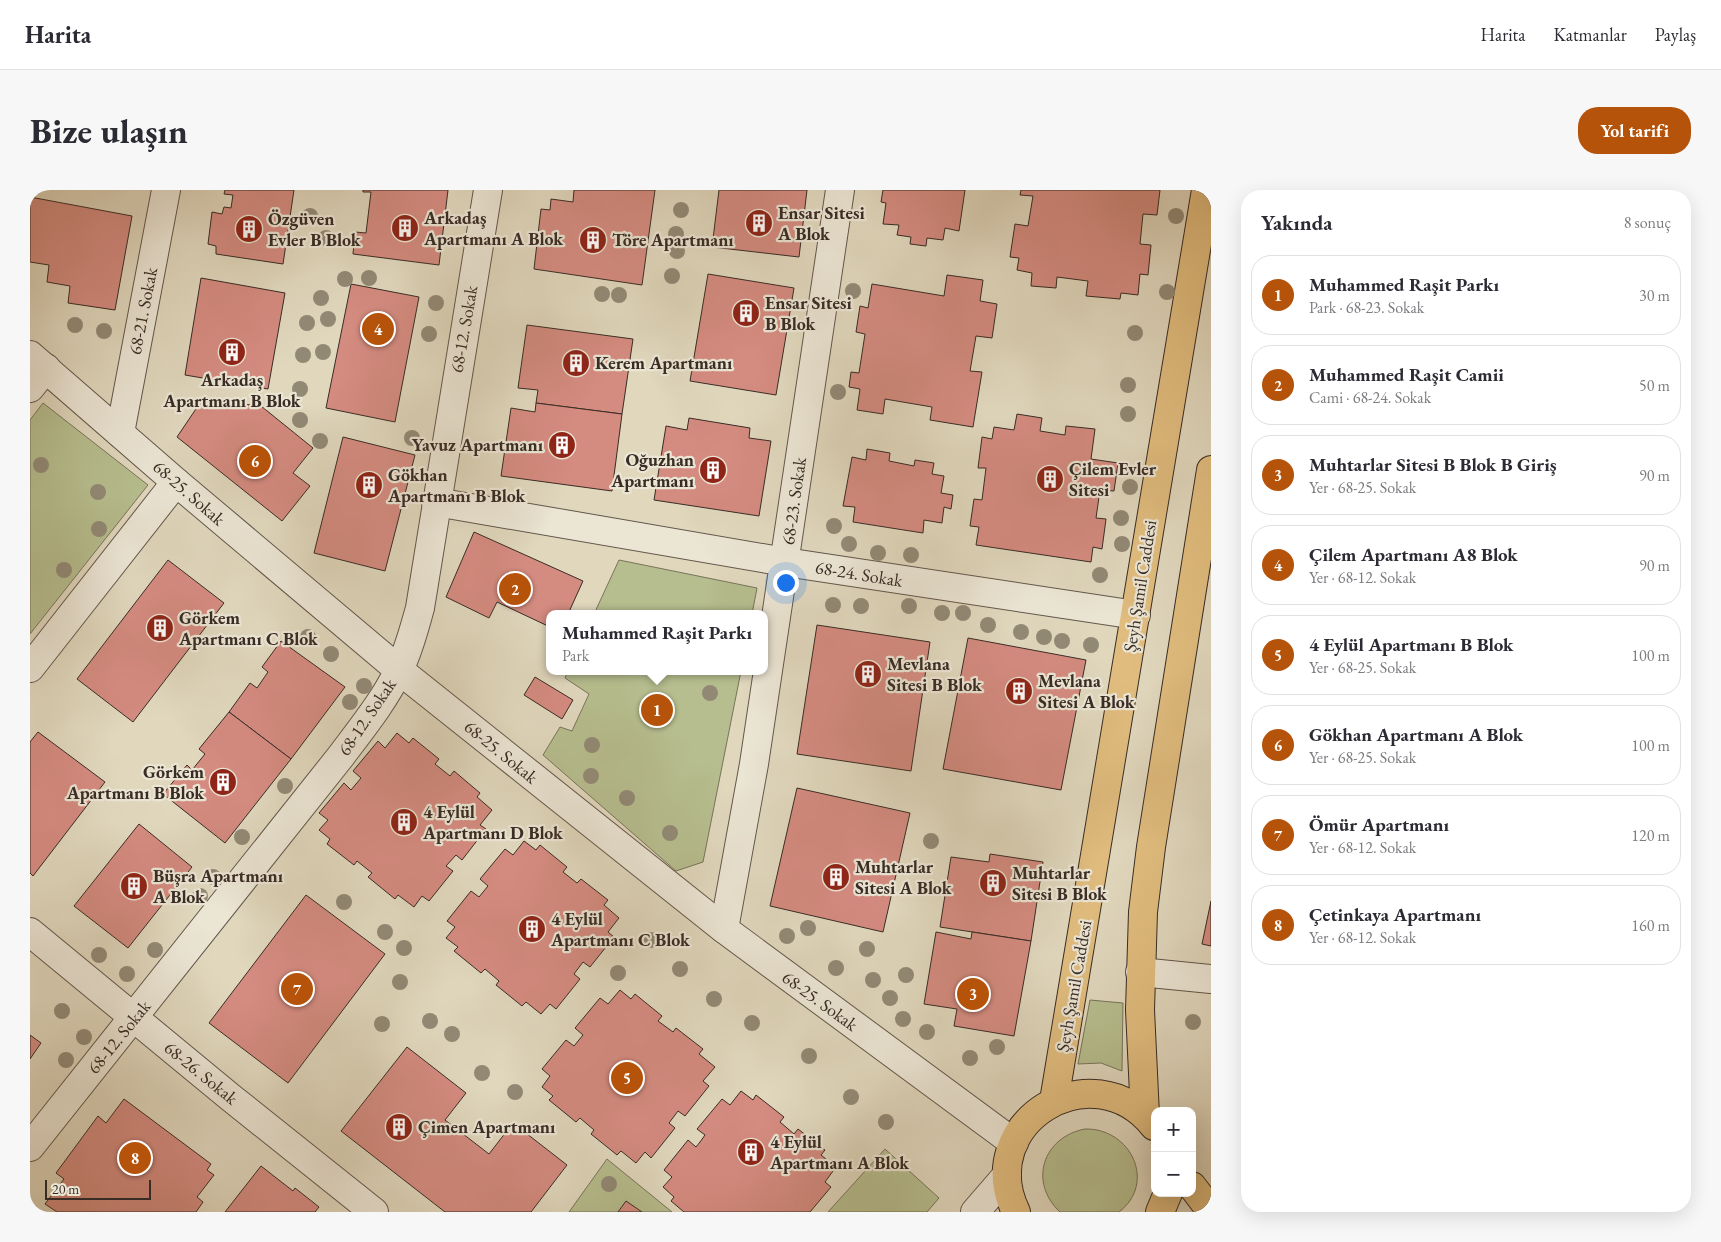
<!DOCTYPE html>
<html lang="tr">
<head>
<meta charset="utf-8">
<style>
	:root { --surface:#fff; --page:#f7f7f7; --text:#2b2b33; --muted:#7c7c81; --line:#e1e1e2; --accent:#b45309 }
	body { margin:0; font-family:"EB Garamond",serif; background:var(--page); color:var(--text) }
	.controls { position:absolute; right:15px; bottom:15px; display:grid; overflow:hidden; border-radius:10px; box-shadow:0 5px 20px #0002 }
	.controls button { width:45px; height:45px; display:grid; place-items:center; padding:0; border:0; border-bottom:1px solid var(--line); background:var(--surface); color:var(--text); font:25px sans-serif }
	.scale { position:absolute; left:15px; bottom:12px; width:106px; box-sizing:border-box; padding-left:5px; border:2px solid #392c25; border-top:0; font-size:14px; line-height:18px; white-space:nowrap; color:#392c25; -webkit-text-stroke:4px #ebe5d4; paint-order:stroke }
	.you { position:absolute; left:755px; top:392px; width:18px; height:18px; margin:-12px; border:4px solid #fff; border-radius:50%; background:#1a73e8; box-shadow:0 0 0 8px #1a73e833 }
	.badge { display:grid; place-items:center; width:32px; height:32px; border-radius:50%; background:var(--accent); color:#fff; font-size:16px; font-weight:700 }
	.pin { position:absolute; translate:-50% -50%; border:2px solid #fff; box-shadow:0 1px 5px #0006 }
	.popup { position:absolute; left:516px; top:420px; width:222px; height:65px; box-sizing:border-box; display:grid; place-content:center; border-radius:10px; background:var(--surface); filter:drop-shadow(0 1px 4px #0005); font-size:16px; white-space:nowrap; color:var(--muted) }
	.popup b { font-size:19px; color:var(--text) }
	.popup::after { content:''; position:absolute; left:50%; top:100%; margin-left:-10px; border:10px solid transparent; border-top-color:var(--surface) }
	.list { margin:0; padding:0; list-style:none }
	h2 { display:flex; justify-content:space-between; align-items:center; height:65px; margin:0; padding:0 20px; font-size:21px }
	h2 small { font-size:16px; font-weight:400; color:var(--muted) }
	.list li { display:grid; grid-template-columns:32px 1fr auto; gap:15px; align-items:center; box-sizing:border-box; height:80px; margin:0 10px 10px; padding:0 10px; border:1px solid var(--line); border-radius:20px }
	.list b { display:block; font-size:19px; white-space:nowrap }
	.list p { margin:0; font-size:16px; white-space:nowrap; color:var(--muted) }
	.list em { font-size:16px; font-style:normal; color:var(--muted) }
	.map { position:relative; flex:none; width:1181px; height:1022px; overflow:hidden; border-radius:20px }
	header { display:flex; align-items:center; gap:30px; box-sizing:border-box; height:70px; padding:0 25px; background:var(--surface); border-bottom:1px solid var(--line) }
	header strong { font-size:24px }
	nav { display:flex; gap:28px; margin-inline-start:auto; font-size:18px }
	.intro { display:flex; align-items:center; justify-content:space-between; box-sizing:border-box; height:120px; padding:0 30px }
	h1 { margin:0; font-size:35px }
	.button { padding:12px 22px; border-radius:20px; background:var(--accent); color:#fff; font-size:18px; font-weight:700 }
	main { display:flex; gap:30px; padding:0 30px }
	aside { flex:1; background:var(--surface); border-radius:20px; box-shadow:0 5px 20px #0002 }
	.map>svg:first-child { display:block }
	.green { fill:#b6bd8e; stroke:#78745a }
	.building { fill:#d48b80; stroke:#392c25 }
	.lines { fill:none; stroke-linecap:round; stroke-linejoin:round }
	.minor-casing { stroke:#63574b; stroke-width:30 }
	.major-casing { stroke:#392c25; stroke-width:30 }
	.minor { stroke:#ebe5d4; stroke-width:28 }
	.major { stroke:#e0bc7e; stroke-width:28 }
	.tree { fill:#928975 }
	.labels { text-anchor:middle; stroke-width:4.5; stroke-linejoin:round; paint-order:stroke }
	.poi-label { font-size:18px; font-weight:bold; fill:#392c25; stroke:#ebe5d4; text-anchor:start }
	.street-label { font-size:18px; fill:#392c25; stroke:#ebe5d4 }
</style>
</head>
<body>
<header>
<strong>Harita</strong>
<nav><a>Harita</a><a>Katmanlar</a><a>Paylaş</a></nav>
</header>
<div class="intro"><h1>Bize ulaşın</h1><a class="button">Yol tarifi</a></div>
<main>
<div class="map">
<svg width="1181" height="1022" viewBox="0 0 1181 1022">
	<rect width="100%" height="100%" fill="#e0d7bd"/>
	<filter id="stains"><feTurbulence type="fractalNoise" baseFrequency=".004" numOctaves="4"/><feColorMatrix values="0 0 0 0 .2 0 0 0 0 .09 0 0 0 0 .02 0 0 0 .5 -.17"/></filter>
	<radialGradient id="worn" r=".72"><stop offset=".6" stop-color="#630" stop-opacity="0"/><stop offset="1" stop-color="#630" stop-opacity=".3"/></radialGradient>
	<!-- green -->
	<g class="green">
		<path d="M13 213 118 295 0 444V230Z"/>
		<path d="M589 370 727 398 722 424H564Z"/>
		<path d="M538 481H711L673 672 646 681 513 565 530 537 542 541 559 504 535 488Z"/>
		<path d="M1060 810 1093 813 1092 881 1071 873 1048 874Z"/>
		<path d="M1055 939C1101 938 1127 993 1089 1022H1030C998 992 1013 947 1055 939Z"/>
		<path d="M855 959 909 1008 897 1022H798Z"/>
		<path d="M577 969 642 1022H539Z"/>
	</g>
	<!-- building -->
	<g class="building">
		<path d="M195 0H264L253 74 186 64V56L178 54 182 22 192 24 194 17 201 18 203 5 194 4Z"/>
		<path d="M333 0H418L409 75 323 64 325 42 336 43 341 2H333Z"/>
		<path d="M544 0H625L612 95 504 79 511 19 520 20 521 9 543 12Z"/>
		<path d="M689 0H777L769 67 682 57Z"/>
		<path d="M853 0H935L929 41 915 38 913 50 897 48 896 56 880 54 881 47 867 45 869 35 853 34 856 13 851 12Z"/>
		<path d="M991 0H1130L1127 25 1113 24 1110 54 1121 55 1118 85 1110 84 1108 105 1091 103 1090 109 1056 106 1058 91 1027 87 1026 98 1001 96 1002 83 987 80 989 68 980 67 985 34 998 36 1003 6 990 5Z"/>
		<path d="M0 7 102 26 85 120 38 113 40 96 17 92 19 75 0 72Z"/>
		<path d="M678 84 764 98 746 205 660 191Z"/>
		<path d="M917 85 953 90 950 111 967 114 962 148 946 146 940 181 952 182 943 237 900 230 902 217 855 209 853 224 827 220 830 199 819 197 821 182 829 183 835 144 826 142 830 116 838 118 842 94 914 106Z"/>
		<path d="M171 88 255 103 238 199 155 185Z"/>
		<path d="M321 94 389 107 365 232 296 218Z"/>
		<path d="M497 135 603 149 592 224 506 213 508 200 488 198Z"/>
		<path d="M172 210 231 216 283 258 263 283 280 296 252 331 147 247Z"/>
		<path d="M506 213 592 224 582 301 471 286 481 218 505 222Z"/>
		<path d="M987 224 1012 228 1010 241 1035 245 1036 236 1065 239 1061 269 1088 273 1084 301 1070 300 1066 328 1076 329 1072 359 1063 357 1061 372 946 355 949 337 940 336 944 309 952 310 956 278H948L952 247 962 249 964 237 984 240Z"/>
		<path d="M659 228 720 238 719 248 741 251 729 326 624 310 636 236 657 240Z"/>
		<path d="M313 247 385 265 355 381 284 363Z"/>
		<path d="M837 259 860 263 859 271 884 276 885 270 904 273 902 284 914 286 911 303 923 305 921 319 914 317 912 333 894 330 893 343 823 332 825 317 813 316 822 267 836 270Z"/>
		<path d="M444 342 553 391 538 424H520V437L467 412 459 428 416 407Z"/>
		<path d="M138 370 194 413 103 532 47 489Z"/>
		<path d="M787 435 900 452 881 581 767 564Z"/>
		<path d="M938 448 1056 470 1031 600 913 579Z"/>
		<path d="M251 451 315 497 261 569 199 522 220 493 227 498 238 482 232 477Z"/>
		<path d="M505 487 543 510 532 529 494 505Z"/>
		<path d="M199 522 261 569 195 653 133 604 157 575 162 580 175 564 169 559Z"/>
		<path d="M8 542 75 592 3 686 0 683V552Z"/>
		<path d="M367 543 379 553 383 548 409 569 405 574 420 586 424 581 450 603 447 607 462 620 450 635 456 639 432 670 426 665 416 676 423 681 399 711 392 706 384 717 368 705 365 709 338 687 342 683 327 671 324 675 297 654 300 649 289 640 298 630 289 623 314 593 321 600 331 588 323 581 348 551 355 558Z"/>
		<path d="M767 598 880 623 853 742 740 716Z"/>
		<path d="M109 634 162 677 98 758 44 716Z"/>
		<path d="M494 651 506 660 510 655 537 677 533 682 547 693 551 689 578 710 574 715 589 728 578 742 584 747 560 777 553 772 544 784 550 789 526 819 520 814 511 824 496 812 492 816 466 795 469 791 455 779 451 783 424 761 428 757 416 748 425 737 417 731 441 701 449 707 458 696 450 689 475 659 483 665Z"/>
		<path d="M960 664 1013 672 1001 751 910 737 921 667 959 672Z"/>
		<path d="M276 705 355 764 258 893 179 833Z"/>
		<path d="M1181 711V756L1172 754Z"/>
		<path d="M906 742 941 749 942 742 1001 751 984 846 924 836 927 819 894 814Z"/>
		<path d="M590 800 601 809 605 804 632 826 628 831 643 842 646 838 673 859 669 864 685 877 673 891 679 896 655 926 648 921 639 933 645 938 621 968 615 962 606 973 591 961 587 965 561 944 564 940 550 928 546 932 519 910 523 906 512 897 520 886 512 879 536 850 544 856 553 845 545 838 570 808 578 814Z"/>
		<path d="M0 845 11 853 0 869Z"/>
		<path d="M377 857 436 903 415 930 459 964 483 933 537 975 501 1022H415L311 941Z"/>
		<path d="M711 901 723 910 726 905 754 927 750 932 764 944 768 939 795 960 791 965 806 977 795 992 801 997 780 1022H654L641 1011 644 1007 633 997 642 987 634 980 658 950 666 957 670 952 675 945 667 939 692 909 700 915Z"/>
		<path d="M94 909 181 974 177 980 184 985 167 1007 173 1012 166 1022H27L15 1014 34 989 26 983 68 926 76 933Z"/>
		<path d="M231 976 263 1001 265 998 289 1017 285 1022H195Z"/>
		<path d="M596 1011 612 1022H588Z"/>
	</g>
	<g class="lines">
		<!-- minor casing -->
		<g class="minor-casing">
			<g id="minor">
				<path d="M0 165 146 292 369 480 694 739 984 953"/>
				<path d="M0 198 16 178"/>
				<path d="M90 243 136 0"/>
				<path d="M406 312 755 372 1106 425"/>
				<path d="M0 478 146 292"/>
				<path d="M694 739 724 574 810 0"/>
				<path d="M0 742 200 907 344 1022"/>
				<path d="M1110 782 1181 789"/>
				<path d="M0 957 311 566C332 538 354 511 369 480 379 460 384 439 390 418L458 0"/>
				<path d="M945 1022 977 985"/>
			</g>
		</g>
		<!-- major casing -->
		<g class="major-casing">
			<g id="major">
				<path d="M1024 911 1176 0"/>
				<path d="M1115 925 1110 820 1113 722 1121 657 1181 280"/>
				<path d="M1162 996 1181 1021"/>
				<path d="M986 1022C943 933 1062 859 1124 936"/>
				<path d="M1130 1022 1138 1003"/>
			</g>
		</g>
		<!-- minor -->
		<use href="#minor" class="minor"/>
		<!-- major -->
		<use href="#major" class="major"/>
	</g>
	<!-- trees -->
	<g class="tree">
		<circle cx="651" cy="20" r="8"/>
		<circle cx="280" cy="26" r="8"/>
		<circle cx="1146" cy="26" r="8"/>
		<circle cx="646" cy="44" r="8"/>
		<circle cx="296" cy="48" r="8"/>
		<circle cx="647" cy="61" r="8"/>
		<circle cx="642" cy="86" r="8"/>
		<circle cx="339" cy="88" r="8"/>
		<circle cx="315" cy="89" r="8"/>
		<circle cx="823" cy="101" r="8"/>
		<circle cx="1137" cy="102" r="8"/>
		<circle cx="572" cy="104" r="8"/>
		<circle cx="589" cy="105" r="8"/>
		<circle cx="291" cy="108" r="8"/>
		<circle cx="406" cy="113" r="8"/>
		<circle cx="298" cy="129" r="8"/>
		<circle cx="277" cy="133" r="8"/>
		<circle cx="45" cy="135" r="8"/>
		<circle cx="74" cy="141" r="8"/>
		<circle cx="1105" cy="143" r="8"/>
		<circle cx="399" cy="144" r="8"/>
		<circle cx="293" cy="162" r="8"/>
		<circle cx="273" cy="165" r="8"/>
		<circle cx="1098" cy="195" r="8"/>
		<circle cx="270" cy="199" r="8"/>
		<circle cx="808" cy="202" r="8"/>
		<circle cx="1098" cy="224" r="8"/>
		<circle cx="270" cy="230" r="8"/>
		<circle cx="382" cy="248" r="8"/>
		<circle cx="290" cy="251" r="8"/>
		<circle cx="11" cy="275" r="8"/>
		<circle cx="1100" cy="297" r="8"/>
		<circle cx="68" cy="302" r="8"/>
		<circle cx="1091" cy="328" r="8"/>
		<circle cx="804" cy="336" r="8"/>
		<circle cx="69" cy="339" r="8"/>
		<circle cx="819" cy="354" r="8"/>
		<circle cx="1092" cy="354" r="8"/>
		<circle cx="848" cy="363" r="8"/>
		<circle cx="881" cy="365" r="8"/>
		<circle cx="34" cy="380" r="8"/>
		<circle cx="1070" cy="385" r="8"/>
		<circle cx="803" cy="415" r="8"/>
		<circle cx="831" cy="416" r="8"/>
		<circle cx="879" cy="416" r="8"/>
		<circle cx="912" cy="423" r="8"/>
		<circle cx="933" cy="423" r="8"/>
		<circle cx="958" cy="435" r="8"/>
		<circle cx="991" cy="442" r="8"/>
		<circle cx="278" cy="447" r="8"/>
		<circle cx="1014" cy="447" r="8"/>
		<circle cx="1032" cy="451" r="8"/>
		<circle cx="1061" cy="455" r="8"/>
		<circle cx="301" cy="464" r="8"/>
		<circle cx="334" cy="496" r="8"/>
		<circle cx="680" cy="503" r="8"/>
		<circle cx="320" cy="512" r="8"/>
		<circle cx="562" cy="555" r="8"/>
		<circle cx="561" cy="586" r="8"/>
		<circle cx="255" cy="596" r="8"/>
		<circle cx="597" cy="608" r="8"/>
		<circle cx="640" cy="643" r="8"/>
		<circle cx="212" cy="647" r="8"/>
		<circle cx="901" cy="651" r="8"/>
		<circle cx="183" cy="687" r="8"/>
		<circle cx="170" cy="706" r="8"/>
		<circle cx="314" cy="712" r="8"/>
		<circle cx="778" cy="738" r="8"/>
		<circle cx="355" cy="742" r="8"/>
		<circle cx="757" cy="746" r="8"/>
		<circle cx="621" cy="750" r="8"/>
		<circle cx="374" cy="758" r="8"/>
		<circle cx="837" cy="759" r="8"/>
		<circle cx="125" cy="760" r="8"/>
		<circle cx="69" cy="765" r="8"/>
		<circle cx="806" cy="778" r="8"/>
		<circle cx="650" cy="779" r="8"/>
		<circle cx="588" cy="783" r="8"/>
		<circle cx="97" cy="784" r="8"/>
		<circle cx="876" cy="785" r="8"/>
		<circle cx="843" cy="790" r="8"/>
		<circle cx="370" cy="792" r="8"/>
		<circle cx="860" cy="808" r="8"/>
		<circle cx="684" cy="809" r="8"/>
		<circle cx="32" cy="821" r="8"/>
		<circle cx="873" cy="829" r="8"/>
		<circle cx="400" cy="831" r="8"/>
		<circle cx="1163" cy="832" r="8"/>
		<circle cx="722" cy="833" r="8"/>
		<circle cx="352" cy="834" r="8"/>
		<circle cx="897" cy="842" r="8"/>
		<circle cx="422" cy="844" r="8"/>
		<circle cx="54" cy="847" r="8"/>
		<circle cx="967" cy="857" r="8"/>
		<circle cx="779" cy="866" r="8"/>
		<circle cx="940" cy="868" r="8"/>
		<circle cx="36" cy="870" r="8"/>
		<circle cx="452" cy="883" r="8"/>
		<circle cx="485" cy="902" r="8"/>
		<circle cx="821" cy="907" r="8"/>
		<circle cx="856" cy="932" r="8"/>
		<circle cx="579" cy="994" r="8"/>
	</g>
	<!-- icons -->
	<defs>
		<g id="building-disc" transform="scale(1.4375)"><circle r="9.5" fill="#8f2418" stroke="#ebe5d4"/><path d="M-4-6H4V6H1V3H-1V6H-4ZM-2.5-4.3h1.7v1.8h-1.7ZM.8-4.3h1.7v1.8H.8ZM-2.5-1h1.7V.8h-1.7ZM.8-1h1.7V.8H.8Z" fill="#fff"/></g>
	</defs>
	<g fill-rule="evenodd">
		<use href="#building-disc" x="729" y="33"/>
		<use href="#building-disc" x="375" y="38"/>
		<use href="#building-disc" x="219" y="39"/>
		<use href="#building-disc" x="563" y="50"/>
		<use href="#building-disc" x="716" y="123"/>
		<use href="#building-disc" x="202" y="162"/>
		<use href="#building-disc" x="546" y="173"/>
		<use href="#building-disc" x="532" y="255"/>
		<use href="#building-disc" x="683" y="280"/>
		<use href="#building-disc" x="1020" y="289"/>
		<use href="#building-disc" x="339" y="295"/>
		<use href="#building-disc" x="130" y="438"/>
		<use href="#building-disc" x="838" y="484"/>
		<use href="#building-disc" x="989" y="501"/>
		<use href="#building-disc" x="193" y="592"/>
		<use href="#building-disc" x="374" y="632"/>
		<use href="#building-disc" x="806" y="687"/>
		<use href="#building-disc" x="963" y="693"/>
		<use href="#building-disc" x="104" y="696"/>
		<use href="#building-disc" x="502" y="739"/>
		<use href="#building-disc" x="369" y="937"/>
		<use href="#building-disc" x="721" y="962"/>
	</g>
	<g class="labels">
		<!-- poi labels -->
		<g class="poi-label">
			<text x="748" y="29">Ensar Sitesi<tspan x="748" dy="21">A Blok</tspan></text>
			<text x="394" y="34">Arkadaş<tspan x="394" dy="21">Apartmanı A Blok</tspan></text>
			<text x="238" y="35">Özgüven<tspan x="238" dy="21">Evler B Blok</tspan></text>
			<text x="582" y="56">Töre Apartmanı</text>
			<text x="735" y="119">Ensar Sitesi<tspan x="735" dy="21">B Blok</tspan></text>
			<text x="565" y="179">Kerem Apartmanı</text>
			<text x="202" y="196" text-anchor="middle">Arkadaş<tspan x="202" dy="21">Apartmanı B Blok</tspan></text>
			<text x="513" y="261" text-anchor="end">Yavuz Apartmanı</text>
			<text x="664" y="276" text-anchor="end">Oğuzhan<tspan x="664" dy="21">Apartmanı</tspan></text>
			<text x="1039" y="285">Çilem Evler<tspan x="1039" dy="21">Sitesi</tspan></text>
			<text x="358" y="291">Gökhan<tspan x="358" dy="21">Apartmanı B Blok</tspan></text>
			<text x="149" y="434">Görkem<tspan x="149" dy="21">Apartmanı C Blok</tspan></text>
			<text x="857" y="480">Mevlana<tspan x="857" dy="21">Sitesi B Blok</tspan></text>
			<text x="1008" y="497">Mevlana<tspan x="1008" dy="21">Sitesi A Blok</tspan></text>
			<text x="174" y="588" text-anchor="end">Görkem<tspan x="174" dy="21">Apartmanı B Blok</tspan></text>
			<text x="393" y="628">4 Eylül<tspan x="393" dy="21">Apartmanı D Blok</tspan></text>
			<text x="825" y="683">Muhtarlar<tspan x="825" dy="21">Sitesi A Blok</tspan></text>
			<text x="982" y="689">Muhtarlar<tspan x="982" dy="21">Sitesi B Blok</tspan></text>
			<text x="123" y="692">Büşra Apartmanı<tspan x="123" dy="21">A Blok</tspan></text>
			<text x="521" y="735">4 Eylül<tspan x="521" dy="21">Apartmanı C Blok</tspan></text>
			<text x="388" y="943">Çimen Apartmanı</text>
			<text x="740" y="958">4 Eylül<tspan x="740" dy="21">Apartmanı A Blok</tspan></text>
		</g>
		<!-- street labels -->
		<g class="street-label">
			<text transform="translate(113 121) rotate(-79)" y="6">68-21. Sokak</text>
			<text transform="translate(434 139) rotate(-80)" y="6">68-12. Sokak</text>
			<text transform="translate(159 303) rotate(41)" y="6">68-25. Sokak</text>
			<text transform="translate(764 311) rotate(-82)" y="6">68-23. Sokak</text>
			<text transform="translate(829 384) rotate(9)" y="6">68-24. Sokak</text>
			<text transform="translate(1110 396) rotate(-81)" y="6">Şeyh Şamil Caddesi</text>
			<text transform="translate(337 527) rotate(-56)" y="6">68-12. Sokak</text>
			<text transform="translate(471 562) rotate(39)" y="6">68-25. Sokak</text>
			<text transform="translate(1044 796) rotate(-80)" y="6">Şeyh Şamil Caddesi</text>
			<text transform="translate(790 811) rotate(36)" y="6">68-25. Sokak</text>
			<text transform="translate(89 847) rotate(-51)" y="6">68-12. Sokak</text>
			<text transform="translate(171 883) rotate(39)" y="6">68-26. Sokak</text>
		</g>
	</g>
	<rect width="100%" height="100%" filter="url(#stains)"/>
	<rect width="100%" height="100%" fill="url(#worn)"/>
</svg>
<div class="controls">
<button>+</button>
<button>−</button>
</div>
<div class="scale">20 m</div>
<div class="you"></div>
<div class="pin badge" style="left:627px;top:520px">1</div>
<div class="popup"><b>Muhammed Raşit Parkı</b>Park</div>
<div class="pin badge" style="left:485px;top:399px">2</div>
<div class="pin badge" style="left:943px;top:804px">3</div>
<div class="pin badge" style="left:348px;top:139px">4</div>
<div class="pin badge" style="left:597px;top:888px">5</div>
<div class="pin badge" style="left:225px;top:271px">6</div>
<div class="pin badge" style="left:267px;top:799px">7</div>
<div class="pin badge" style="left:105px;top:968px">8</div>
</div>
<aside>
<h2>Yakında<small>8 sonuç</small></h2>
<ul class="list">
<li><span class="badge">1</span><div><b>Muhammed Raşit Parkı</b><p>Park · 68-23. Sokak</p></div><em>30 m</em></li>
<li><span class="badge">2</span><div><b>Muhammed Raşit Camii</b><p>Cami · 68-24. Sokak</p></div><em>50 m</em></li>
<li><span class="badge">3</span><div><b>Muhtarlar Sitesi B Blok B Giriş</b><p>Yer · 68-25. Sokak</p></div><em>90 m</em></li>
<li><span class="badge">4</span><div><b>Çilem Apartmanı A8 Blok</b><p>Yer · 68-12. Sokak</p></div><em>90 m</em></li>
<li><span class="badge">5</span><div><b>4 Eylül Apartmanı B Blok</b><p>Yer · 68-25. Sokak</p></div><em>100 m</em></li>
<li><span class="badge">6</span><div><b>Gökhan Apartmanı A Blok</b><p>Yer · 68-25. Sokak</p></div><em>100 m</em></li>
<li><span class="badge">7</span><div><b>Ömür Apartmanı</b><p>Yer · 68-12. Sokak</p></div><em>120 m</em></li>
<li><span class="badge">8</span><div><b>Çetinkaya Apartmanı</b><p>Yer · 68-12. Sokak</p></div><em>160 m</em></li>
</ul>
</aside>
</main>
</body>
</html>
